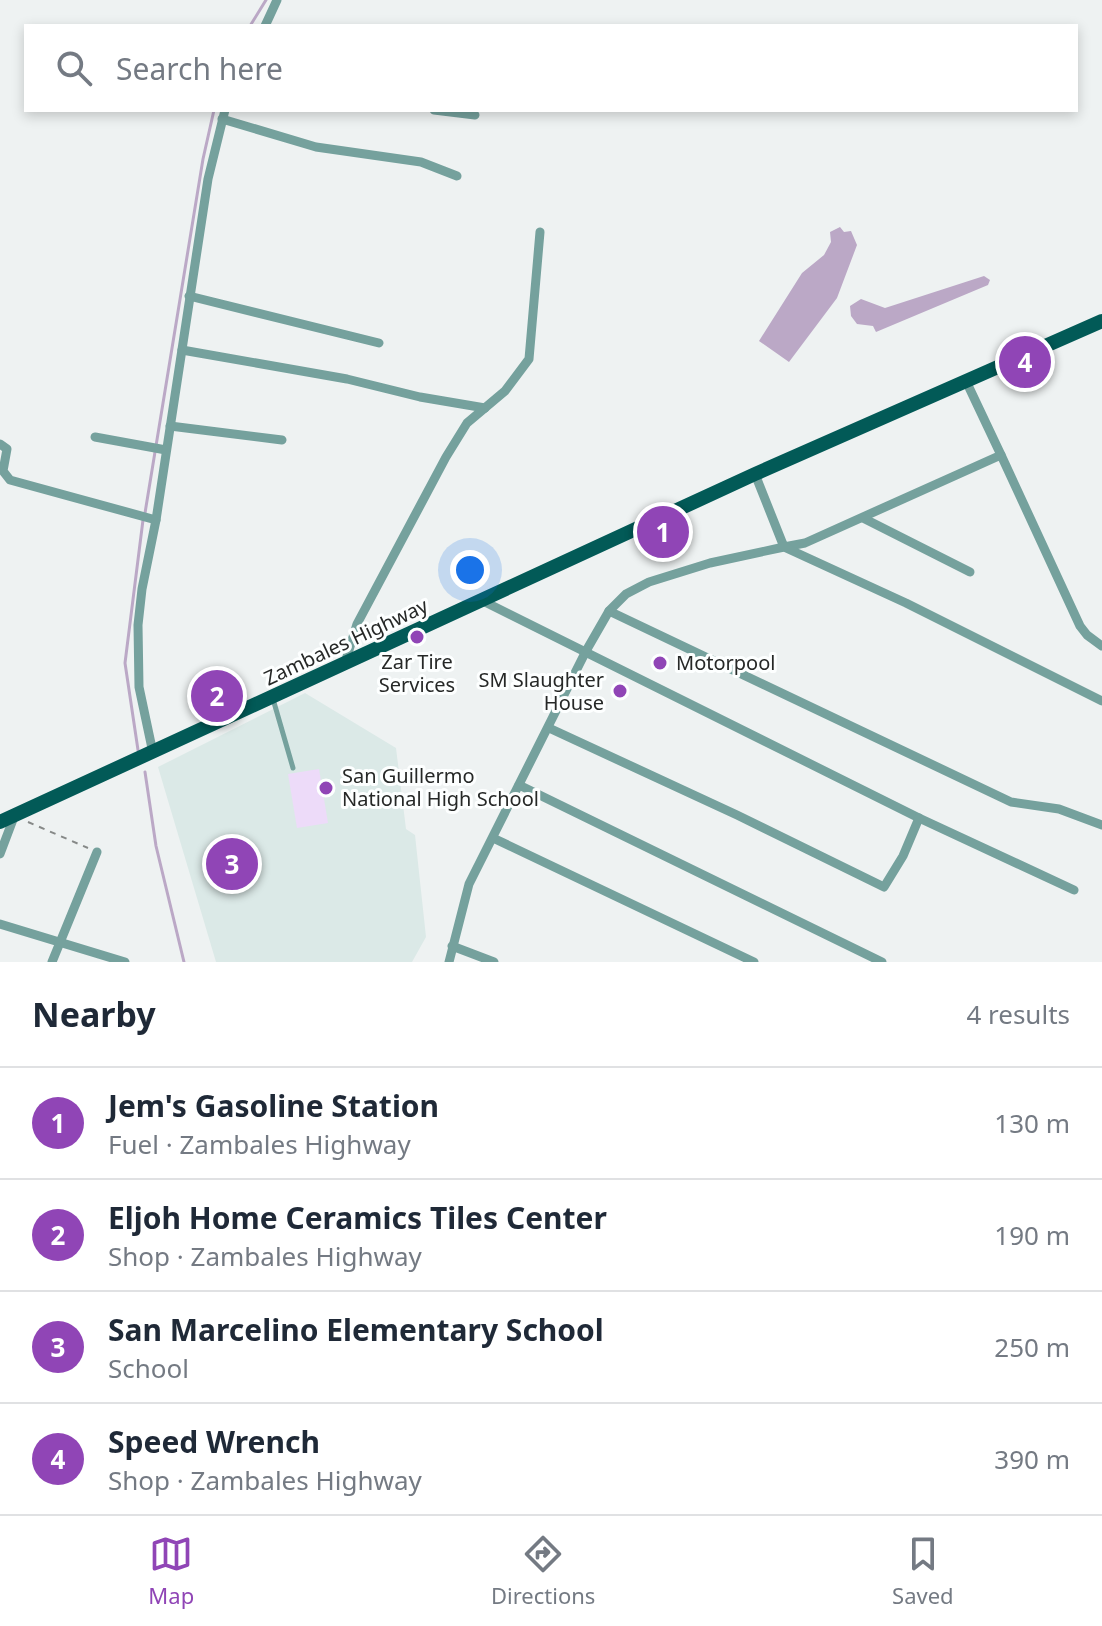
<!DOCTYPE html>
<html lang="en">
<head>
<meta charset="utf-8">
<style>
	:root { --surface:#fff; --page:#f2f2f3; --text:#1f2937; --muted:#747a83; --line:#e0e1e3; --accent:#9045b6 }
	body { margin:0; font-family:"Noto Sans",sans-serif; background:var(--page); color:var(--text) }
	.you { position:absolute; left:470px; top:570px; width:28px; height:28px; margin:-20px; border:6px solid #fff; border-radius:50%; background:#1a73e8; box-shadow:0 0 0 12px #1a73e833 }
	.badge { display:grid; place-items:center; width:52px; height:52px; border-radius:50%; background:var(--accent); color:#fff; font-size:26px; font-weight:700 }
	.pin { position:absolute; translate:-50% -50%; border:4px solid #fff; box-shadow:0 2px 8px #0006 }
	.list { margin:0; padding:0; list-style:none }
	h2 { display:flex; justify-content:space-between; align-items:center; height:104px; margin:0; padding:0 32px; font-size:34px }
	h2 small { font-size:26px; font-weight:400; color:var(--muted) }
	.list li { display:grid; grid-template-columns:52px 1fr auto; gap:24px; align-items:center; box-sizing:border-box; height:112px; padding:0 32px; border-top:2px solid var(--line) }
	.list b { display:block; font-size:30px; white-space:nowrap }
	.list p { margin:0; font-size:26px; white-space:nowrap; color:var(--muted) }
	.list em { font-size:26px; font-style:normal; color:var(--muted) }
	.icon { flex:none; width:44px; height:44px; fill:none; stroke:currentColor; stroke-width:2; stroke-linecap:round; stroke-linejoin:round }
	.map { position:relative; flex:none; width:1102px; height:962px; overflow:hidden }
	.search { position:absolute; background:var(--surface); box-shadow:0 4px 12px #0003; left:24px; right:24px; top:24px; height:88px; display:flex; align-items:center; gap:20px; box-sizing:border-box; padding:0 28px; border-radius:0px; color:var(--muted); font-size:30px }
	.sheet { height:552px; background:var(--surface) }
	nav { display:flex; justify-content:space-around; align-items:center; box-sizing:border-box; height:112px; border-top:2px solid var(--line); background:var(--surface); font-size:22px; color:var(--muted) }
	nav a { display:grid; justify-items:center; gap:4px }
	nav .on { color:var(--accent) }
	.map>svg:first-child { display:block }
	.built { fill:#dbe9e7 }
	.green { fill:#eddbf9 }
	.water { fill:#bba8c6 }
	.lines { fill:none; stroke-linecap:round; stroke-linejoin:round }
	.stream { stroke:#bba8c6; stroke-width:3 }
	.path { stroke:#868988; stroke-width:2; stroke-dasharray:6 6; stroke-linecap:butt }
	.lane { stroke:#75a19d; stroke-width:5 }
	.street { stroke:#75a19d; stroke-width:9 }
	.primary { stroke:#025a57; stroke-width:14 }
	.poi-dot { fill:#9045b6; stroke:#fdffff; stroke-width:3 }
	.labels { text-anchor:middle; stroke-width:6; stroke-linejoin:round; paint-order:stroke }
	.street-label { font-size:20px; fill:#262827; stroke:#fdffff }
	.poi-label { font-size:20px; fill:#262827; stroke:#fdffff; text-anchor:start }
</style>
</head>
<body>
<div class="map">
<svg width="1102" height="962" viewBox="0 0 1102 962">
	<rect width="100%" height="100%" fill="#eef2f2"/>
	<!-- built -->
	<path class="built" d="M305 693 396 748 406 829 415 835 426 937 412 962H216L158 767Z"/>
	<!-- green -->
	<path class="green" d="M319 769 328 823 297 828 288 774Z"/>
	<!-- water -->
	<g class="water">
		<path d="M840 227 844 232 851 231 857 245 837 298 789 362 759 341 802 273 824 255 831 242 830 232Z"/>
		<path d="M984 276 990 280 988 285 876 332 873 326 857 324 851 316 850 306 861 299 885 308Z"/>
	</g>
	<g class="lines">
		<!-- stream -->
		<g class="stream">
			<path d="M250 26 266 0"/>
			<path d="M145 513 203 159 214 110"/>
			<path d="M138 750 125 663 143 520"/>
			<path d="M145 772 156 846 184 962"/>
		</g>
		<!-- path -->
		<path class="path" d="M28 822 88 848"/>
		<!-- lane -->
		<path class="lane" d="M273 699 293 768"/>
		<!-- street -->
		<g class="street">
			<path d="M265 26 277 0"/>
			<path d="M434 110 475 115"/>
			<path d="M222 119 316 147 421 162 457 176"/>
			<path d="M189 296 379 343"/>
			<path d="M182 350 347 379 420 397 485 408"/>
			<path d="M966 381 1001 455"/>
			<path d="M170 426 282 440"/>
			<path d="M95 437 166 450"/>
			<path d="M0 444 7 449 3 471 10 480 156 520"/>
			<path d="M755 474 784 547 805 543 1001 455 1080 626 1087 635 1102 646"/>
			<path d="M863 518 970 572"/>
			<path d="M483 601 919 818 1074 890"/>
			<path d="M609 611 1011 802 1059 809 1102 825"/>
			<path d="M345 663 357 624 446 457 467 423 505 391 529 359 540 232"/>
			<path d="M549 728 737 815 884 887 903 856 919 818"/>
			<path d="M153 753 139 687 138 625 142 589 156 520 208 179 225 110"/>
			<path d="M519 785 882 962"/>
			<path d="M493 838 754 962"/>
			<path d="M0 854 14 817"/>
			<path d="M0 924 125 962"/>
			<path d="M452 946 494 962"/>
			<path d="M52 962 97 852"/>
			<path d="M449 962 469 884 586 651 609 611 626 594 649 582 710 563 784 547 906 603 1102 701"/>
		</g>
		<!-- primary -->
		<path class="primary" d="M0 822 755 474 1102 321"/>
	</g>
	<!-- markers -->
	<g class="poi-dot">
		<circle cx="417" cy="637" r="8"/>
		<circle cx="660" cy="663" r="8"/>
		<circle cx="620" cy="691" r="8"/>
		<circle cx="326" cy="788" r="8"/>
	</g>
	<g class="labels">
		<!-- street labels -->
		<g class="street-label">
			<text transform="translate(346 642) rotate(-25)" y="7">Zambales Highway</text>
		</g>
		<!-- poi labels -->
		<g class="poi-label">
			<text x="417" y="669" text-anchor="middle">Zar Tire<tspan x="417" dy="23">Services</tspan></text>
			<text x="676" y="670">Motorpool</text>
			<text x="604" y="687" text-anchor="end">SM Slaughter<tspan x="604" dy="23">House</tspan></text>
			<text x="342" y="783">San Guillermo<tspan x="342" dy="23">National High School</tspan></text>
		</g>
	</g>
</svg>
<div class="you"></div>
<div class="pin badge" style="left:663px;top:532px">1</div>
<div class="pin badge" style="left:217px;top:696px">2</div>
<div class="pin badge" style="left:232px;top:864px">3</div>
<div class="pin badge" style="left:1025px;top:362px">4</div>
<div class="search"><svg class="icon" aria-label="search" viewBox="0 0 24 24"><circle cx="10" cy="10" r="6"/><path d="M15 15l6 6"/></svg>Search here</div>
</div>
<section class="sheet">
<h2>Nearby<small>4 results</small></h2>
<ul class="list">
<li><span class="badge">1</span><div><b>Jem's Gasoline Station</b><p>Fuel · Zambales Highway</p></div><em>130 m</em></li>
<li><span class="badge">2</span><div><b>Eljoh Home Ceramics Tiles Center</b><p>Shop · Zambales Highway</p></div><em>190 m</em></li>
<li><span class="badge">3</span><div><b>San Marcelino Elementary School</b><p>School</p></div><em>250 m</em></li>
<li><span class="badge">4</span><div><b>Speed Wrench</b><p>Shop · Zambales Highway</p></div><em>390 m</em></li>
</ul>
</section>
<nav>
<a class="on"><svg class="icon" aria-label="map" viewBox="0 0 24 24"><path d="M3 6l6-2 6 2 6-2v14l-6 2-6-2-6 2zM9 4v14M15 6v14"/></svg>Map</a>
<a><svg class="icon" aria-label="directions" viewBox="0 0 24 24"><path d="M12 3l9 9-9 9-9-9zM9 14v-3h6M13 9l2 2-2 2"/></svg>Directions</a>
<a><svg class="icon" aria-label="saved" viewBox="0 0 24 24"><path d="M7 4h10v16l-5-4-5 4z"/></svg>Saved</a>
</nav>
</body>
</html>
